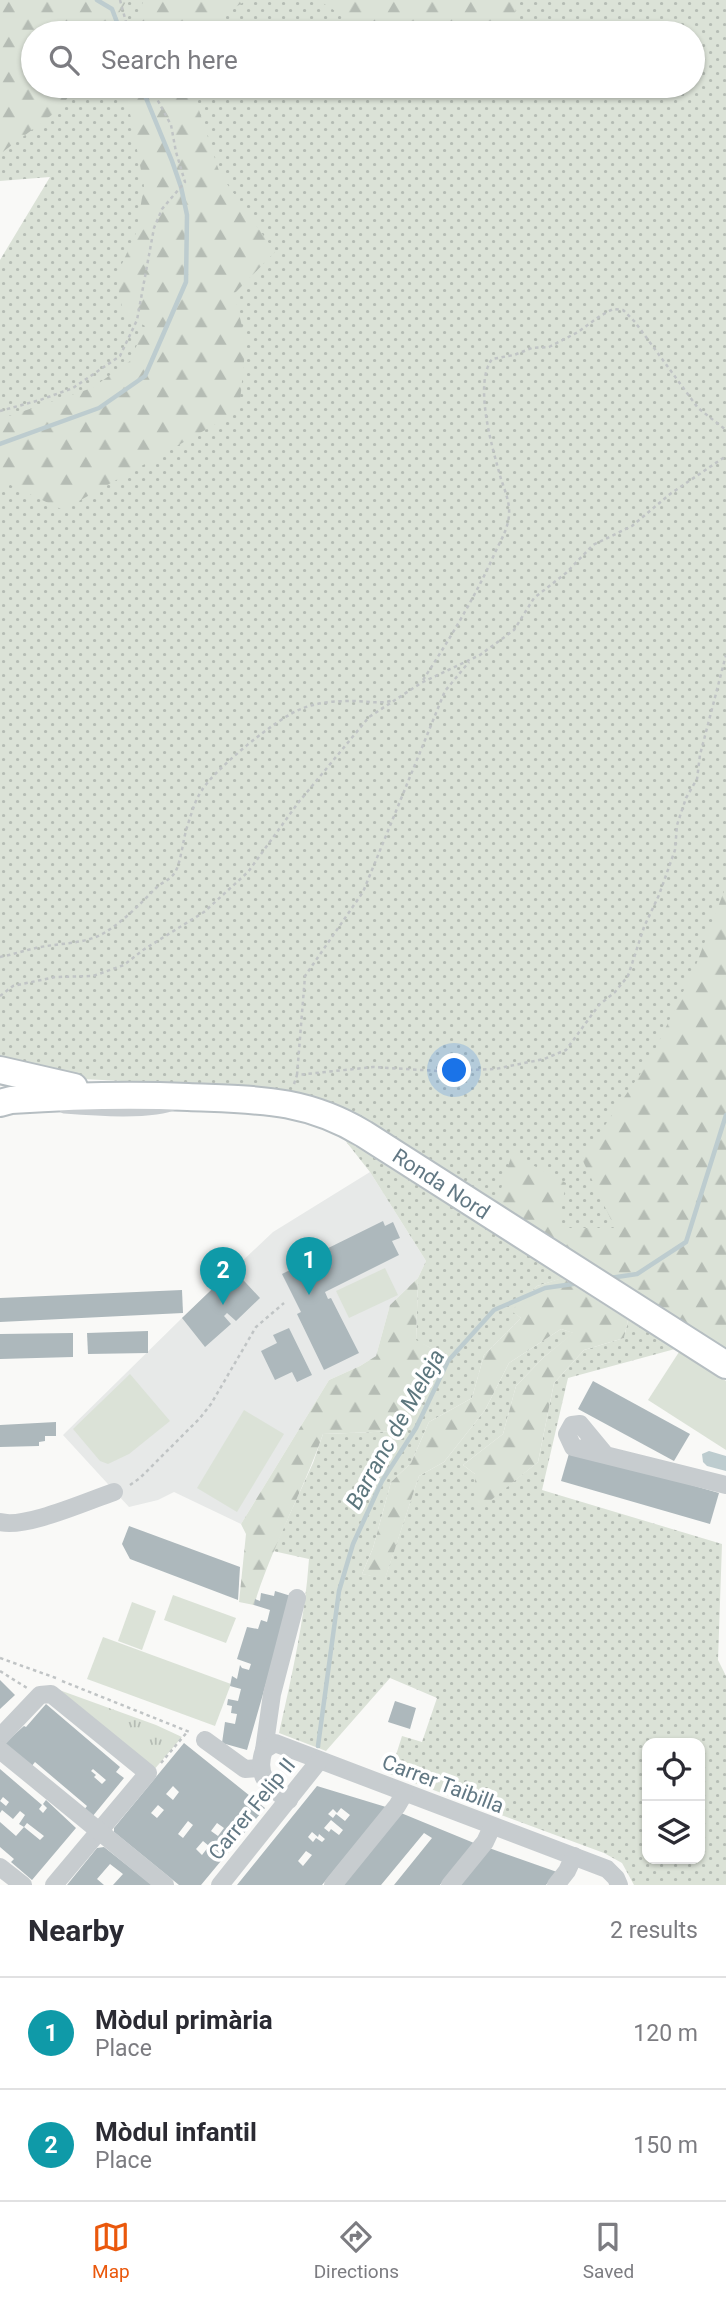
<!DOCTYPE html>
<html lang="en">
<head>
<meta charset="utf-8">
<style>
	:root { --surface:#fff; --page:#f2f2f3; --text:#2b2b33; --muted:#7c7c81; --line:#e1e1e2; --accent:#ea580c }
	body { margin:0; font-family:Roboto,sans-serif; background:var(--page); color:var(--text) }
	.controls { position:absolute; right:21px; bottom:21px; display:grid; overflow:hidden; border-radius:14px; box-shadow:0 2px 5px #0004 }
	.controls button { width:63px; height:63px; display:grid; place-items:center; padding:0; border:0; border-bottom:2px solid var(--line); background:var(--surface); color:var(--text); font:35px sans-serif }
	.you { position:absolute; left:455px; top:1071px; width:24px; height:24px; margin:-18px; border:5px solid #fff; border-radius:50%; background:#1a73e8; box-shadow:0 0 0 10px #1a73e833 }
	.badge { display:grid; place-items:center; width:46px; height:46px; border-radius:50%; background:var(--accent); color:#fff; font-size:23px; font-weight:700 }
	.pin { position:absolute; translate:-50% -58px; filter:drop-shadow(0 2px 4px #0008) }
	.pin::after { content:''; position:absolute; top:37px; width:24px; height:21px; background:inherit; clip-path:polygon(0 0,100% 0,50% 100%) }
	.list { margin:0; padding:0; list-style:none }
	h2 { display:flex; justify-content:space-between; align-items:center; height:91px; margin:0; padding:0 28px; font-size:30px }
	h2 small { font-size:23px; font-weight:400; color:var(--muted) }
	.list li { display:grid; grid-template-columns:46px 1fr auto; gap:21px; align-items:center; box-sizing:border-box; height:112px; padding:0 28px; border-top:2px solid var(--line) }
	.list b { display:block; font-size:26px; white-space:nowrap }
	.list p { margin:0; font-size:23px; white-space:nowrap; color:var(--muted) }
	.list em { font-size:23px; font-style:normal; color:var(--muted) }
	.icon { flex:none; width:38px; height:38px; fill:none; stroke:currentColor; stroke-width:2; stroke-linecap:round; stroke-linejoin:round }
	.map { position:relative; flex:none; width:726px; height:1885px; overflow:hidden }
	.search { position:absolute; background:var(--surface); box-shadow:0 2px 5px #0004; left:21px; right:21px; top:21px; height:77px; display:flex; align-items:center; gap:18px; box-sizing:border-box; padding:0 24px; border-radius:38px; color:var(--muted); font-size:26px }
	.sheet { height:315px; background:var(--surface) }
	nav { display:flex; justify-content:space-around; align-items:center; box-sizing:border-box; height:98px; border-top:2px solid var(--line); background:var(--surface); font-size:19px; color:var(--muted) }
	nav a { display:grid; justify-items:center; gap:4px }
	nav .on { color:var(--accent) }
	.map>svg:first-child { display:block }
	.built { fill:#e7e9e8 }
	.grass { fill:url(#grass-dots); fill-rule:evenodd }
	.forest { fill:url(#forest-firs) }
	.park { fill:url(#park-tufts) }
	.pitch { fill:#dbe2d7 }
	.water { fill:#bdcccf }
	.lines { fill:none; stroke-linecap:round; stroke-linejoin:round }
	.stream { stroke:#bdcccf; stroke-width:4.5 }
	.building { fill:#adb8bc; fill-rule:evenodd }
	.secondary-casing { stroke:#b6bec2; stroke-width:30 }
	.path { stroke:#c0c4c5; stroke-width:2.5; stroke-dasharray:3.5 3.5; stroke-linecap:butt }
	.service { stroke:#c7cccf; stroke-width:9 }
	.minor { stroke:#c7cccf; stroke-width:18 }
	.secondary { stroke:#fff; stroke-width:26 }
	.labels { text-anchor:middle; stroke-width:7; stroke-linejoin:round; paint-order:stroke }
	.street-label { font-size:21px; fill:#627884; stroke:#fff }
	.water-label { font-size:23px; font-style:italic; fill:#5d777e; stroke:#fff }
</style>
</head>
<body>
<div class="map">
<svg width="726" height="1885" viewBox="0 0 726 1885">
	<defs>
		<pattern id="grass-dots" width="8" height="8" patternUnits="userSpaceOnUse" patternTransform="scale(1.75)"><rect width="8" height="8" fill="#dbe2d7"/><path d="M2 2h.1M6 6h.1" fill="none" stroke="#b5bcb4" stroke-width="1.8" stroke-linecap="round"/></pattern>
		<pattern id="forest-firs" width="22" height="20" patternUnits="userSpaceOnUse" patternTransform="scale(1.75)"><rect width="22" height="20" fill="#dbe2d7"/><path d="M5 1l3.5 6h-7zM16 11l3.5 6h-7z" fill="#b5bcb4"/></pattern>
		<pattern id="park-tufts" width="24" height="20" patternUnits="userSpaceOnUse" patternTransform="scale(1.75)"><rect width="24" height="20" fill="#dbe2d7"/><path d="M3 7l-1-3M5 7V3M7 7l1-3M15 17l-1-3M17 17v-4M19 17l1-3" fill="none" stroke="#b5bcb4"/></pattern>
	</defs>
	<rect width="100%" height="100%" fill="#f9f9f7"/>
	<!-- built -->
	<path class="built" d="M370 1172 426 1261 418 1278 390 1305 376 1356 360 1366 329 1380 241 1524 174 1492 158 1500 129 1507 63 1435 182 1318 273 1232Z"/>
	<!-- grass -->
	<g class="grass">
		<path d="M0 0H726V1350L355 1115 320 1098 275 1089 64 1078 0 1064V260L50 177 0 181ZM33 33H693V86H33Z"/>
		<path d="M344 1139 563 1278 537 1286 512 1311 521 1318 484 1355 472 1398 429 1422 411 1463 391 1482 373 1548 362 1574 385 1578 419 1476 444 1462 485 1410 509 1363 561 1329 574 1333 544 1357 516 1386 503 1434 463 1465 475 1474V1512L538 1462 554 1383 584 1350 624 1338 628 1320 675 1349 568 1378 542 1490 722 1544 718 1660 726 1676V1885H634L622 1863 604 1853 390 1774 402 1736 422 1742 437 1698 390 1678 326 1751 279 1733C292 1675 305 1618 309 1559L273 1551 313 1463 323 1434 399 1431 433 1349 416 1341 418 1278 426 1261 370 1172ZM647 1743H700V1859H647Z"/>
	</g>
	<!-- forest -->
	<g class="forest">
		<path d="M0 0H127L107 33H33V86H75L61 108 0 154Z"/>
		<path d="M144 0H247L194 33H129Z"/>
		<path d="M318 0H517L514 23 495 33H370Z"/>
		<path d="M120 86H194V95L220 174 275 252 234 294 246 342 239 411 63 510 0 480V419L92 388 130 361 145 326 123 312 116 277 136 233 144 186 129 108Z"/>
		<path d="M726 886V1350L537 1229 496 1205 512 1154 566 1183 558 1228H615L582 1159 651 1058 696 965Z"/>
		<path d="M418 1278 416 1340 433 1349 416 1406 399 1431 323 1434C303 1492 272 1546 254 1605L239 1602 246 1534 241 1524 329 1380 360 1366 376 1356 390 1305Z"/>
		<path d="M562 1278 628 1320 624 1338 584 1350 554 1383 538 1462 475 1513V1474L463 1465 503 1434 516 1386 544 1357 573 1333 561 1329 509 1363 485 1410 444 1462 419 1476 385 1579 362 1574 373 1548 391 1482 411 1463 429 1422 472 1398 484 1355 521 1318 511 1311 537 1286Z"/>
	</g>
	<!-- park -->
	<path class="park" d="M51 1687 156 1725 182 1737 153 1771Z"/>
	<!-- pitch -->
	<g class="pitch">
		<path d="M385 1268 398 1295 349 1318 336 1291Z"/>
		<path d="M679 1352 726 1381V1450L648 1400Z"/>
		<path d="M130 1374 170 1421 129 1454 108 1464 100 1461 73 1429Z"/>
		<path d="M244 1410 284 1434 237 1512 197 1488Z"/>
		<path d="M173 1595 236 1618 226 1643 164 1620Z"/>
		<path d="M132 1602 156 1611 142 1650 118 1641Z"/>
		<path d="M103 1637 231 1684 215 1726 87 1679Z"/>
	</g>
	<!-- water -->
	<path class="water" d="M709 1451 726 1456V1471L707 1466 703 1462 702 1454Z"/>
	<g class="lines">
		<!-- stream -->
		<g class="stream">
			<path d="M97 0 112 9 121 33"/>
			<path d="M0 444 99 408 145 376 186 282 187 215 181 187 172 161 141 86"/>
			<path d="M610 1278 637 1274 686 1242 726 1115"/>
			<path d="M318 1746 339 1591 353 1544 382 1481 416 1428 448 1361 494 1310 545 1288 580 1283"/>
		</g>
	</g>
	<!-- building -->
	<g class="building">
		<path d="M383 1221 385 1226 393 1222 400 1238 392 1241 399 1255 325 1292 328 1299 331 1298 359 1353 324 1370 297 1314 301 1312 282 1274 296 1267 293 1260 306 1254 308 1258Z"/>
		<path d="M233 1269 260 1298 236 1321 227 1313 224 1316 231 1324 205 1347 182 1318Z"/>
		<path d="M182 1290 183 1313 0 1322V1298Z"/>
		<path d="M289 1328 312 1375 297 1382 292 1372 275 1380 261 1351 277 1343 273 1335Z"/>
		<path d="M148 1331V1353L88 1354 87 1333Z"/>
		<path d="M73 1333V1357L0 1359V1334Z"/>
		<path d="M593 1381 690 1434 674 1461 578 1409Z"/>
		<path d="M56 1422V1436H45V1441L39 1442V1446L0 1447V1425Z"/>
		<path d="M570 1450 719 1493 710 1524 561 1481Z"/>
		<path d="M129 1526 240 1567 238 1600 130 1559 122 1544Z"/>
		<path d="M275 1591 291 1596 247 1750 222 1743 225 1722 235 1724 237 1714 231 1713 232 1706 227 1705 228 1699 238 1701 241 1689 230 1686 232 1676 237 1679 240 1665 242 1668 249 1670 251 1664 237 1659 247 1627 258 1629 261 1620 267 1622 270 1610 254 1605 255 1599 260 1601 261 1593 274 1596Z"/>
		<path d="M0 1680 15 1695 0 1709Z"/>
		<path d="M395 1701 416 1708 410 1729 388 1722Z"/>
		<path d="M46 1704 120 1767 116 1772 124 1778 92 1817 84 1810 87 1806 35 1762 31 1767 5 1743 24 1726 26 1727ZM93 1769 106 1780 102 1784 94 1777 96 1775 91 1771Z"/>
		<path d="M184 1743 265 1808 201 1885H179L114 1832V1828ZM173 1786 179 1792 173 1800 166 1794ZM158 1805 164 1810 157 1818 151 1813ZM188 1821 193 1825 183 1838 178 1834ZM217 1823 224 1828 218 1836 211 1831ZM203 1841 209 1846 202 1855 196 1849Z"/>
		<path d="M0 1769 42 1805 39 1809 43 1813 47 1808 43 1804 46 1800 76 1828 32 1880 11 1862 14 1859 0 1847V1822L16 1836 24 1827 40 1840 44 1836 27 1823 24 1827 19 1824 25 1815 20 1811 13 1819 2 1810 0 1813V1801L6 1806 9 1802 3 1797 0 1801Z"/>
		<path d="M317 1786 386 1807 322 1885H237ZM341 1808 350 1815 345 1821 336 1814 333 1818 328 1814 333 1809 337 1813ZM331 1820 343 1830 339 1835 331 1829 329 1832 324 1828ZM312 1832 318 1837 319 1834 325 1839 322 1842 316 1838 313 1842 308 1837ZM306 1851 312 1855 303 1866 298 1861Z"/>
		<path d="M401 1813 474 1843 440 1885H394L432 1838 424 1833 381 1885H343Z"/>
		<path d="M104 1847 152 1885H113L123 1874 110 1864 97 1879 104 1885H67L97 1848Z"/>
		<path d="M489 1848 557 1872 546 1885H459Z"/>
	</g>
	<g class="lines">
		<!-- secondary casing -->
		<g class="secondary-casing">
			<g id="secondary">
				<path d="M0 1070 74 1087"/>
				<path d="M0 1103 11 1100C70 1096 128 1094 188 1097 256 1100 304 1098 364 1134L726 1365"/>
			</g>
		</g>
		<!-- path -->
		<g class="path">
			<path d="M120 0 129 33"/>
			<path d="M0 411 40 400 73 388 120 356 137 320 154 228 162 209 185 182 176 152 171 125 150 86"/>
			<path d="M423 680C449 640 474 599 494 555 500 541 508 530 509 515 510 502 505 491 501 479 493 450 473 385 492 359L514 355 532 348 549 347 578 332 600 316 613 309 623 310 635 322 698 408 726 430"/>
			<path d="M0 957C16 954 31 948 47 946 65 943 87 943 104 933 124 921 140 904 156 888 161 883 169 880 173 875 181 867 183 837 188 824 192 812 195 800 202 790 216 768 277 718 301 709 317 702 336 701 353 701 366 701 378 704 391 701"/>
			<path d="M0 996 13 986 55 977 93 976 124 965 143 950 204 912 248 872 298 803 369 717 421 683 480 655 514 630 534 598 566 573 593 545 632 526 670 494 726 456"/>
			<path d="M297 1075 305 976 363 892 445 691 469 662"/>
			<path d="M294 1084 297 1075 373 1067 438 1071 495 1069 544 1059 566 1050 599 1005 615 992 628 976 644 927 659 895 675 850 677 825 686 798 697 779 700 755 726 655"/>
			<path d="M130 1485 140 1478 200 1418 211 1404 256 1327 284 1303"/>
			<path d="M0 1658 56 1678"/>
			<path d="M0 1671 27 1688"/>
			<path d="M62 1681 192 1733"/>
			<path d="M161 1763 188 1731"/>
		</g>
		<!-- service -->
		<path class="service" d="M64 1109C90 1111 154 1116 175 1105"/>
		<!-- minor -->
		<g class="minor">
			<path d="M604 1453 580 1424 572 1425 567 1434 573 1447 726 1485"/>
			<path d="M0 1522C25 1529 87 1501 114 1492"/>
			<path d="M0 1737 40 1695 51 1694 148 1773 54 1885"/>
			<path d="M205 1740 245 1769 261 1768"/>
			<path d="M0 1750 165 1885"/>
			<path d="M264 1750 272 1694 297 1598"/>
			<path d="M289 1800C268 1788 255 1775 264 1750L275 1743 607 1869 616 1878 619 1885"/>
			<path d="M0 1867 23 1885"/>
			<path d="M220 1885 319 1761"/>
			<path d="M333 1885 397 1806 404 1794"/>
			<path d="M450 1885 485 1842 492 1827"/>
			<path d="M556 1885 567 1871 574 1856"/>
		</g>
		<!-- secondary -->
		<use href="#secondary" class="secondary"/>
	</g>
	<g class="labels">
		<!-- street labels -->
		<g class="street-label">
			<text transform="translate(441 1184) rotate(33)" y="7">Ronda Nord</text>
			<text transform="translate(443 1784) rotate(21)" y="7">Carrer Taibilla</text>
			<text transform="translate(252 1809) rotate(-51)" y="7">Carrer Felip II</text>
		</g>
		<!-- water labels -->
		<g class="water-label">
			<text transform="translate(395 1429) rotate(-61)" y="8">Barranc de Meleja</text>
		</g>
	</g>
</svg>
<div class="controls">
<button><svg class="icon" aria-label="locate" viewBox="0 0 24 24"><circle cx="12" cy="12" r="6"/><path d="M12 2v4M12 18v4M2 12h4M18 12h4"/></svg></button>
<button><svg class="icon" aria-label="layers" viewBox="0 0 24 24"><path d="M12 4l9 5-9 5-9-5zM3 14l9 5 9-5"/></svg></button>
</div>
<div class="you"></div>
<div class="pin badge" style="left:309px;top:1295px;background:#0f9aa8">1</div>
<div class="pin badge" style="left:223px;top:1305px;background:#0f9aa8">2</div>
<div class="search"><svg class="icon" aria-label="search" viewBox="0 0 24 24"><circle cx="10" cy="10" r="6"/><path d="M15 15l6 6"/></svg>Search here</div>
</div>
<section class="sheet">
<h2>Nearby<small>2 results</small></h2>
<ul class="list">
<li><span class="badge" style="background:#0f9aa8">1</span><div><b>Mòdul primària</b><p>Place</p></div><em>120 m</em></li>
<li><span class="badge" style="background:#0f9aa8">2</span><div><b>Mòdul infantil</b><p>Place</p></div><em>150 m</em></li>
</ul>
</section>
<nav>
<a class="on"><svg class="icon" aria-label="map" viewBox="0 0 24 24"><path d="M3 6l6-2 6 2 6-2v14l-6 2-6-2-6 2zM9 4v14M15 6v14"/></svg>Map</a>
<a><svg class="icon" aria-label="directions" viewBox="0 0 24 24"><path d="M12 3l9 9-9 9-9-9zM9 14v-3h6M13 9l2 2-2 2"/></svg>Directions</a>
<a><svg class="icon" aria-label="saved" viewBox="0 0 24 24"><path d="M7 4h10v16l-5-4-5 4z"/></svg>Saved</a>
</nav>
</body>
</html>
